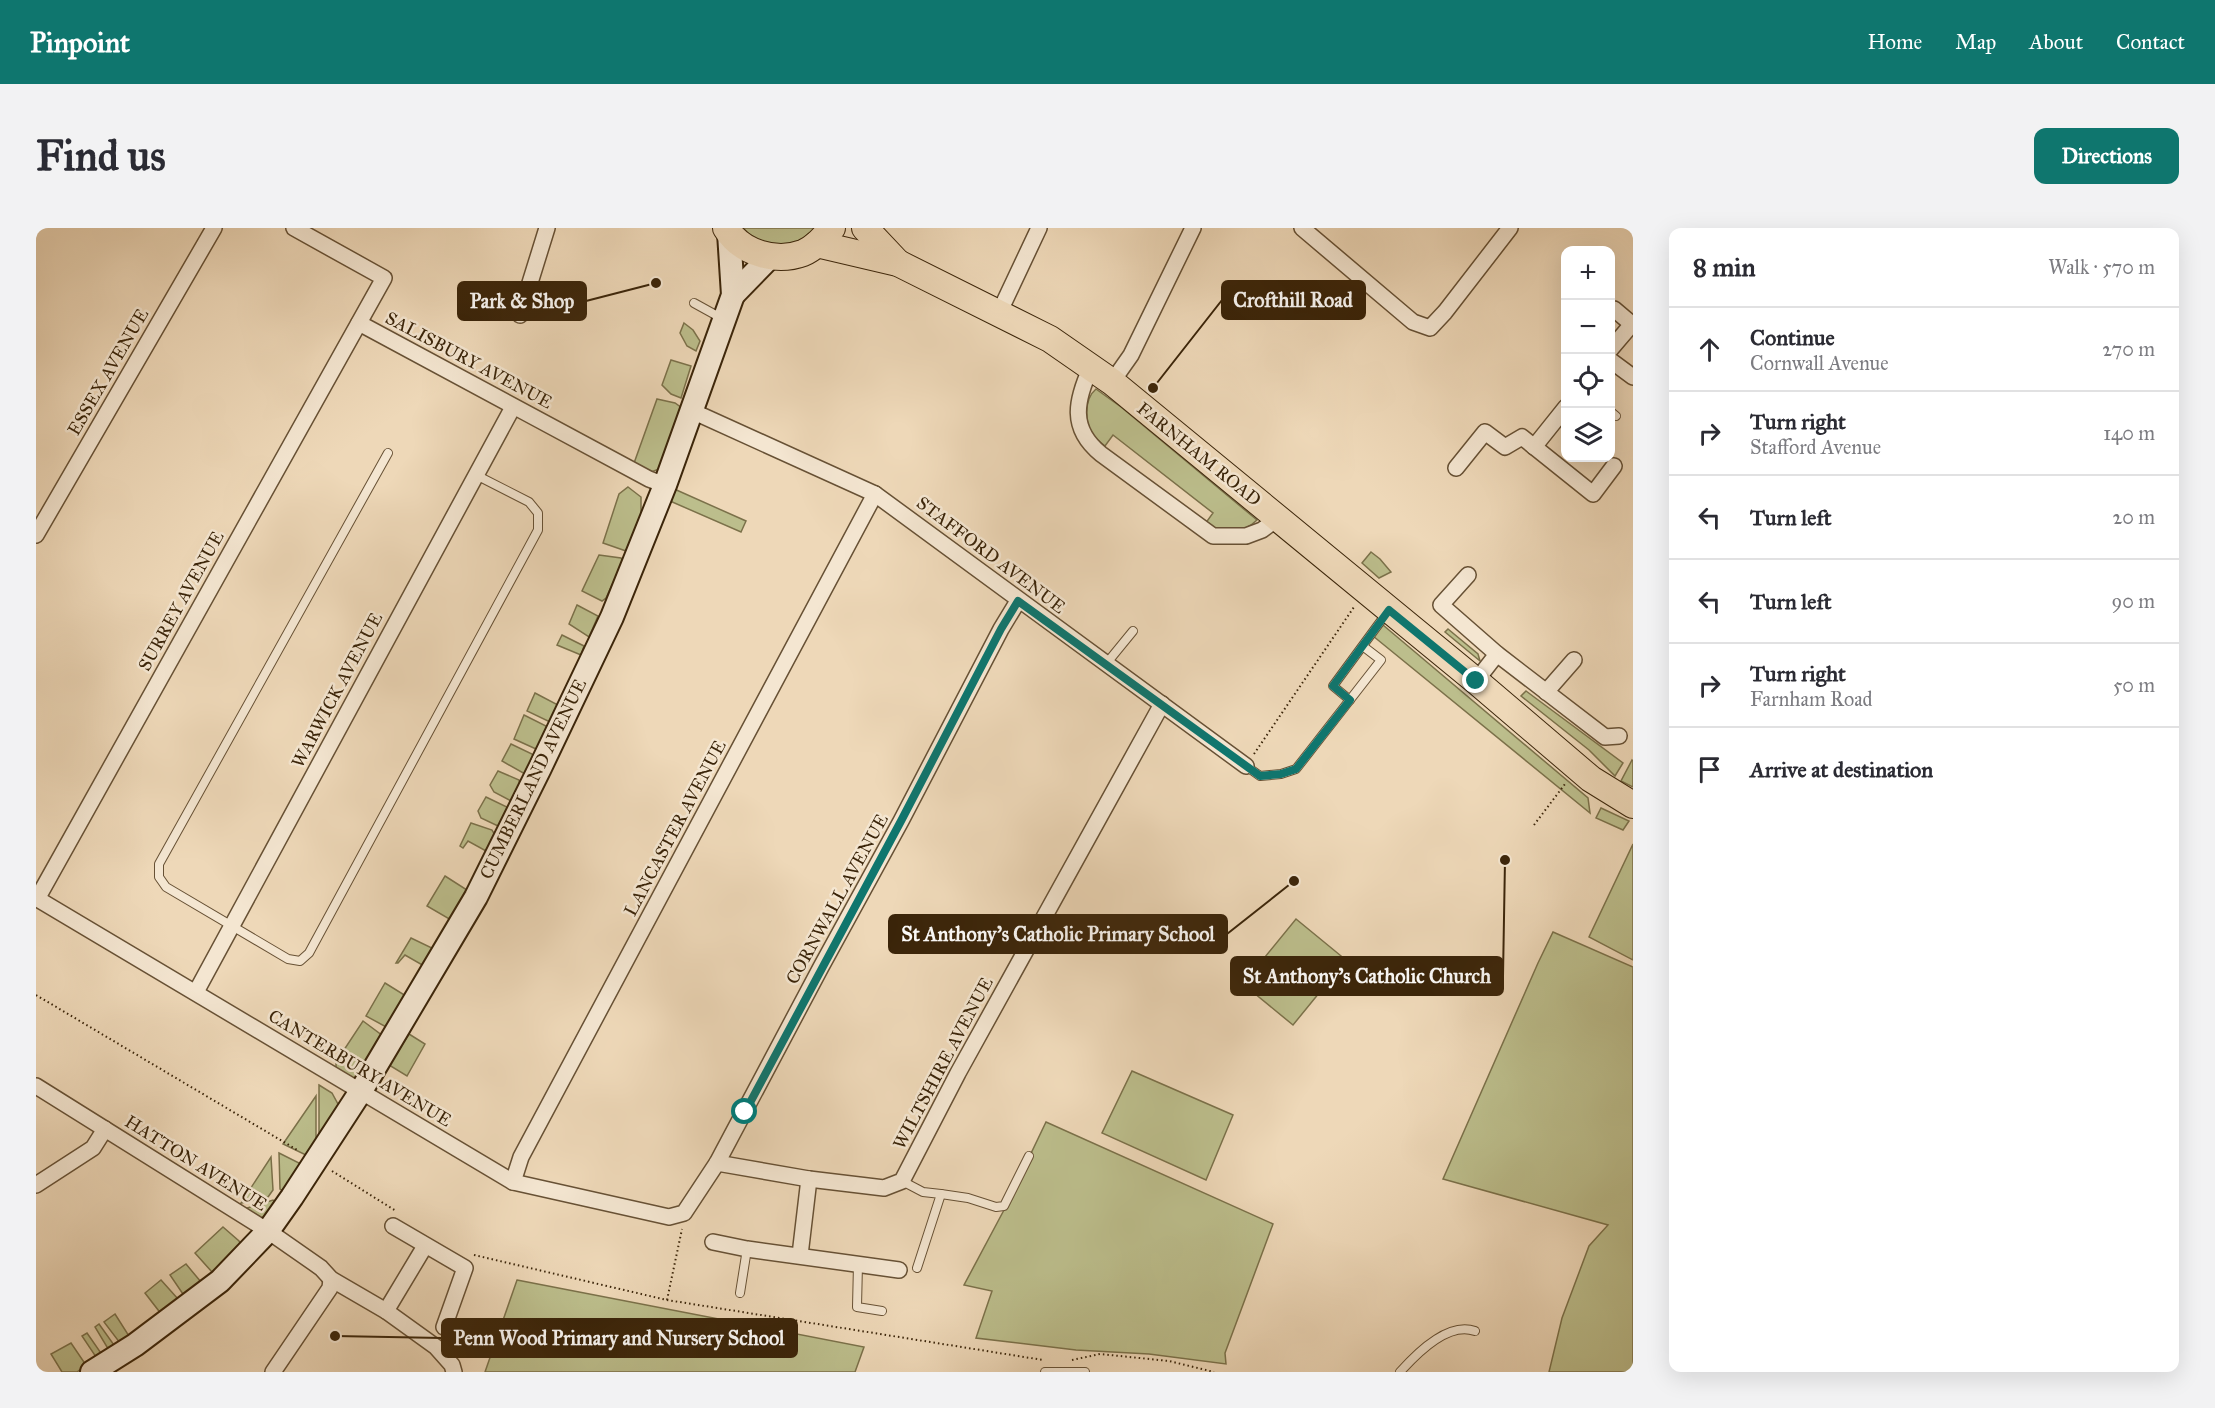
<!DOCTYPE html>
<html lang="en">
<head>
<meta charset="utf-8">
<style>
	:root { --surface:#fff; --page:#f2f2f3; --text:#2b2b33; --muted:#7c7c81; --line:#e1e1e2; --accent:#0f766e }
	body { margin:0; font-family:"IM FELL Great Primer",serif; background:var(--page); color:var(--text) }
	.controls { position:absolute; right:18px; top:18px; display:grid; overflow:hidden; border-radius:12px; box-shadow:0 6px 24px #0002 }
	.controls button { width:54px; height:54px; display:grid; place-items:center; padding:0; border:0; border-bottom:2px solid var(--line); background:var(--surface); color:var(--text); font:30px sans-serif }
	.stop { position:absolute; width:18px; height:18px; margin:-14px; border:4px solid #0f766e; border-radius:50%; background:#fff }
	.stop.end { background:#0f766e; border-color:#fff; box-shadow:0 2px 6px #0008 }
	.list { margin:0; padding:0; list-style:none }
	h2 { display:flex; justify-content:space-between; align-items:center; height:78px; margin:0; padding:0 24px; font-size:26px }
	h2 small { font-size:20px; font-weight:400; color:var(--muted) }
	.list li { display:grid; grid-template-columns:39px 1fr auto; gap:18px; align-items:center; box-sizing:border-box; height:84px; padding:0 24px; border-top:2px solid var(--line) }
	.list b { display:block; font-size:22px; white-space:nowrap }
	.list p { margin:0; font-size:20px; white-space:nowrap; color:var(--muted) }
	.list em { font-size:20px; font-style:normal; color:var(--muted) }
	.icon { flex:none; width:33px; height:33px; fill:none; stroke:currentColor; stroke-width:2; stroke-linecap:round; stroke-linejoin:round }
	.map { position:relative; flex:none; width:1597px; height:1144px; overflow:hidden; border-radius:12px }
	header { display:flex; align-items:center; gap:36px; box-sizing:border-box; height:84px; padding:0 30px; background:var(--accent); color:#fff }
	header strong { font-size:28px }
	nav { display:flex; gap:33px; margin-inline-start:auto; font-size:21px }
	.intro { display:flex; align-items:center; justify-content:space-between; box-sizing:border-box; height:144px; padding:0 36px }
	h1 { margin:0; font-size:42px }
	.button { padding:15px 27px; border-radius:12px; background:var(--accent); color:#fff; font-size:21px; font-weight:700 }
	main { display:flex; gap:36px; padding:0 36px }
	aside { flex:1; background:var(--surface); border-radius:12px; box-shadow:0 6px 24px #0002 }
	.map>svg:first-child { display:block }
	.green { fill:#bcbe8c; stroke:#7b714a; stroke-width:1.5 }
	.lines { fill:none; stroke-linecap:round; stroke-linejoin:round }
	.lane-casing { stroke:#675135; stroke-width:10 }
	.street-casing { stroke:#675135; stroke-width:18 }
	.secondary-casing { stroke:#3a2409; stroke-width:26 }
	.primary-casing { stroke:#3a2409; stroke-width:28 }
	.path { stroke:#3a2409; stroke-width:2; stroke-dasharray:1.5 3; stroke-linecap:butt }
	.lane { stroke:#f4e6d1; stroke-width:8 }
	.street { stroke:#f4e6d1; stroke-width:15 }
	.secondary { stroke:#f4e6d1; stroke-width:22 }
	.primary { stroke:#eed8b8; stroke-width:26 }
	.route { stroke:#0f766e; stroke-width:8 }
	.labels { text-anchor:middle; stroke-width:5; stroke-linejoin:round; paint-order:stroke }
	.street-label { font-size:18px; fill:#3a2409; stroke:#f4e6d1 }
	.leader { fill:none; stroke:#3a2409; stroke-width:2 }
	.callout-dot { fill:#3a2409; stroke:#f4e6d1; stroke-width:2 }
	.callout { fill:#3a2409; stroke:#3a2409; stroke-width:2 }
	.callout-label { font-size:20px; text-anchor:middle; font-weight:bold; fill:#fff }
</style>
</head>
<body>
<header>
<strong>Pinpoint</strong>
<nav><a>Home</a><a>Map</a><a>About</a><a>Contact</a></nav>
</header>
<div class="intro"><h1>Find us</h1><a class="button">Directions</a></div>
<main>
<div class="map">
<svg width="1597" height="1144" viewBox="0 0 1597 1144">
	<rect width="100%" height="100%" fill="#eed8b8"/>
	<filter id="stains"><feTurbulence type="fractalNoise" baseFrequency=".00333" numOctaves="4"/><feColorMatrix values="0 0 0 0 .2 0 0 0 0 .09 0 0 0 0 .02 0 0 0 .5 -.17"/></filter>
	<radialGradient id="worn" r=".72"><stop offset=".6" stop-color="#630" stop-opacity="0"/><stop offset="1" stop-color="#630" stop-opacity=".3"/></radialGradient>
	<!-- green -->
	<g class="green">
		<path d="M707 0H782C754 22 734 28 707 0Z"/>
		<path d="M648 95 657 102 664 113 660 123 651 118 644 105Z"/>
		<path d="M635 132 655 138 645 170 635 166 626 157Z"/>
		<path d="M1060 161 1085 179 1221 292C1207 306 1187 306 1169 296L1177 285 1077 207 1069 218C1065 215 1061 212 1058 208 1048 196 1048 171 1060 161Z"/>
		<path d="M621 171 639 175 646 180 623 241 610 246 597 238Z"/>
		<path d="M592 259 605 269V287L590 323 567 315 583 266Z"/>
		<path d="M636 260 710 293 705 304 634 273Z"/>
		<path d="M1335 324 1344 331 1355 344 1343 350 1326 335Z"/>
		<path d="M563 327 585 330 587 333 570 370 566 373 546 363Z"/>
		<path d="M541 377 562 388 553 409 533 396Z"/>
		<path d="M1347 397 1552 570 1554 585 1337 408Z"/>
		<path d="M1412 401 1442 426 1444 433 1409 404Z"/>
		<path d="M526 407 548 418 545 427 521 417Z"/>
		<path d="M1490 463 1587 535 1579 548 1553 522 1485 468Z"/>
		<path d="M499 465 522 477 514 494 491 483Z"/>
		<path d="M488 487 512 499 500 521 478 511Z"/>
		<path d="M475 516 496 526 498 530 489 546 466 533Z"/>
		<path d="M1596 532 1597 533V559L1585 553Z"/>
		<path d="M462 543 483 552 484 557 477 574 458 564 454 557Z"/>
		<path d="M450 569 473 580 462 598 445 590 442 583Z"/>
		<path d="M1565 580 1593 593 1587 602 1560 590Z"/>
		<path d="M435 595 456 602 459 607 450 623 432 613 427 620 424 618Z"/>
		<path d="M1597 616V732L1553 709Z"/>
		<path d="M409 648 431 662 415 692 391 678Z"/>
		<path d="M1260 691 1310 732 1257 797 1207 756Z"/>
		<path d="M1517 704 1597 739V1144H1513L1526 1090 1553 1018 1572 997 1407 951 1502 735Z"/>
		<path d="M375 710 398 721 388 738 369 727 362 735H360Z"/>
		<path d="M349 755 370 768 352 800 330 788Z"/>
		<path d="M327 793 347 808 321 849 315 851 300 842V834Z"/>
		<path d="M373 806 389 816 371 848 353 837Z"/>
		<path d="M1096 843 1197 887 1170 952 1066 905Z"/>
		<path d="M283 857 296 865 303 878 283 907Z"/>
		<path d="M280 868V915L272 928 247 916Z"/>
		<path d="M1010 894 1237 996 1189 1125 1190 1136 1113 1126 1040 1122 940 1110 956 1063 928 1057 968 982Z"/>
		<path d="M243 925 265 936 247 963 244 961Z"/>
		<path d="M235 929 237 962 232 969 205 975Z"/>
		<path d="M237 972 239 974 227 994 205 982Z"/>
		<path d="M187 999 203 1013 206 1019 176 1044 159 1025Z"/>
		<path d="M150 1036 165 1054 149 1069 134 1047Z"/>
		<path d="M125 1052 142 1071 126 1087 109 1065Z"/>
		<path d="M481 1052 828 1119 819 1144H449Z"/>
		<path d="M79 1086 93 1108 84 1115 68 1094Z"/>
		<path d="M63 1096 78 1117 74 1124 59 1099Z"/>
		<path d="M51 1105 67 1128 62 1132 46 1108Z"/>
		<path d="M35 1115 50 1137 41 1144H26L15 1126Z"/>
	</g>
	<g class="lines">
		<!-- lane casing -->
		<g class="lane-casing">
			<g id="lane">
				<path d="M658 75 687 91"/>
				<path d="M1574 183 1580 188"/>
				<path d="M352 225 123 636V649L130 659 252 731 264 733 273 725 502 302V285L493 274 440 247"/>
				<path d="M1070 436 1097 403"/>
				<path d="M1314 472 1297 458 1350 386"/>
				<path d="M1210 538 1224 548 1245 546 1260 541 1345 432 1328 419"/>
				<path d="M866 953 887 964 905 966 881 1040"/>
				<path d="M905 966 932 970 960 979 968 978 993 928"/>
				<path d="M822 1036 821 1079 846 1083"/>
				<path d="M704 1065 711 1021"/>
				<path d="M1009 1144H1049"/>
				<path d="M1364 1144C1380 1126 1412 1093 1439 1103"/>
			</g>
		</g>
		<!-- street casing -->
		<g class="street-casing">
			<g id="street">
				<path d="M1266 0 1377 94 1394 100 1409 84 1474 0"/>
				<path d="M1574 81H1578L1597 97"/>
				<path d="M963 85 1003 0"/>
				<path d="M484 87 511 0"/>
				<path d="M323 95 613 251 629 257"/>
				<path d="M1574 122 1596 96"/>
				<path d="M1574 132 1597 149"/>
				<path d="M1055 139C1040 172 1033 200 1065 226L1177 308H1210L1226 302 1242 290"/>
				<path d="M1076 154 1095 127 1157 0"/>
				<path d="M656 183 839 266 1210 538"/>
				<path d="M1498 219 1530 179"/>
				<path d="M1420 240 1449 204 1469 219 1486 209 1557 266 1578 238"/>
				<path d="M0 307 178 0"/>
				<path d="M1432 347 1405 377 1461 426 1569 509 1583 508"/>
				<path d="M1440 453 1461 426"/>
				<path d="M1510 464 1538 432"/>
				<path d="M0 670 477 954 633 989 648 985 681 935 785 739 865 593 965 401 982 373"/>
				<path d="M1 671 348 50 258 0"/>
				<path d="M160 764 477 179"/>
				<path d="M0 858 232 1003 285 1040 295 1051 350 1083 400 1119 416 1137 418 1144"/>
				<path d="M681 935 773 951 848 960 866 953 922 845 1126 476"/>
				<path d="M477 954 485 929 839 266"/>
				<path d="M0 957 57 920 69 901"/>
				<path d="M357 998 429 1040 408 1099"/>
				<path d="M677 1014 711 1021 863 1042"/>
				<path d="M764 1027 773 951"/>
				<path d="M350 1083 389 1018"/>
				<path d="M237 1144 294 1060 295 1051"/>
			</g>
		</g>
		<!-- secondary casing -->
		<g class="secondary-casing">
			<g id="secondary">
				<path d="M697 67 734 29"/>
				<path d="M56 1144 99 1117 184 1053 232 1003 256 969 325 863 440 669 504 540 576 389 629 257 697 67 693 5"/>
			</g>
		</g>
		<!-- primary casing -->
		<g class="primary-casing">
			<g id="primary">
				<path d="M690 0C705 25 740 35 767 25 779 20 787 10 796 0"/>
				<path d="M829 0 862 35"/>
				<path d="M781 16 862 35 1014 111 1076 154 1440 453 1555 551 1597 577"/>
			</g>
		</g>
		<!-- path -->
		<g class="path">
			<path d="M1218 526 1318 379"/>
			<path d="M1498 597 1529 556"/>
			<path d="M0 767 263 923"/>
			<path d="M296 943 360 983"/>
			<path d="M438 1027 631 1072 1007 1132"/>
			<path d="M631 1072 646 1001"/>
			<path d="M1036 1132 1064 1126 1133 1133 1178 1144"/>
		</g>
		<!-- lane -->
		<use href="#lane" class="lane"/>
		<!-- street -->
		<use href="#street" class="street"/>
		<!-- secondary -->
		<use href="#secondary" class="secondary"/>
		<!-- primary -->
		<use href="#primary" class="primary"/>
	</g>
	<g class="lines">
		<!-- route -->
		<path class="route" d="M709 884 865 593 965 401 982 373 1224 548 1245 546 1260 541 1314 472 1297 458 1353 382 1440 453"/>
	</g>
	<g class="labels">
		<!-- street labels -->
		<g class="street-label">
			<text transform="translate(433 132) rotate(28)" y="6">SALISBURY AVENUE</text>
			<text transform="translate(72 144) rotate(-60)" y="6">ESSEX AVENUE</text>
			<text transform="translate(1163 226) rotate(39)" y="6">FARNHAM ROAD</text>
			<text transform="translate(955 327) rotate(37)" y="6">STAFFORD AVENUE</text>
			<text transform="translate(145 373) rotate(-61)" y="6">SURREY AVENUE</text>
			<text transform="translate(301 462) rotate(-62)" y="6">WARWICK AVENUE</text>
			<text transform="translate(497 551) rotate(-64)" y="6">CUMBERLAND AVENUE</text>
			<text transform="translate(639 600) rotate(-62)" y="6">LANCASTER AVENUE</text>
			<text transform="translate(801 671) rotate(-61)" y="6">CORNWALL AVENUE</text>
			<text transform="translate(907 835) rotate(-62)" y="6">WILTSHIRE AVENUE</text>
			<text transform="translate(324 840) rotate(31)" y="6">CANTERBURY AVENUE</text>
			<text transform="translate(160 935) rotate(32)" y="6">HATTON AVENUE</text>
		</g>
	</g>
	<!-- callouts -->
	<path class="leader" d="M1117 160L1186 72M620 55L550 73M1258 653L1191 706M1469 632L1467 748M299 1108L406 1110"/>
	<g class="callout-dot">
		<circle cx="1117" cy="160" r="6"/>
		<circle cx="620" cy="55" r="6"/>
		<circle cx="1258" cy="653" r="6"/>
		<circle cx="1469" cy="632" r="6"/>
		<circle cx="299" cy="1108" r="6"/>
	</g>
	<g class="callout">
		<rect x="1186" y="53" width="143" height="38" rx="6"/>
		<rect x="422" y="54" width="128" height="38" rx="6"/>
		<rect x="853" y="687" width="338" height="38" rx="6"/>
		<rect x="1195" y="729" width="272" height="38" rx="6"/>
		<rect x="406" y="1091" width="355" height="38" rx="6"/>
	</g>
	<g class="callout-label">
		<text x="1257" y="79">Crofthill Road</text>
		<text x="486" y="80">Park &amp; Shop</text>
		<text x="1022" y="713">St Anthony's Catholic Primary School</text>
		<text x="1331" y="755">St Anthony's Catholic Church</text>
		<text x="583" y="1117">Penn Wood Primary and Nursery School</text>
	</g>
	<rect width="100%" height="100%" filter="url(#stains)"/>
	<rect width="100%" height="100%" fill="url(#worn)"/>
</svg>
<div class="controls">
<button>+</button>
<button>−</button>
<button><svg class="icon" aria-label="locate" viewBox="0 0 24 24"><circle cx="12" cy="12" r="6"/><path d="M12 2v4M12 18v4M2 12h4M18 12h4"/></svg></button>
<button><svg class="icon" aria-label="layers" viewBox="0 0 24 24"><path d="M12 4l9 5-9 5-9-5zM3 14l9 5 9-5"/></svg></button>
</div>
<div class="stop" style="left:709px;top:884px"></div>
<div class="stop end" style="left:1440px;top:453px"></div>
</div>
<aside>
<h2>8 min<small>Walk · 570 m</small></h2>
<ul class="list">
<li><svg class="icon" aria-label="ahead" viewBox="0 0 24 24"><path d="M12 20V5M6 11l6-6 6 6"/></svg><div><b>Continue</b><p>Cornwall Avenue</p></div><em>270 m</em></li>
<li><svg class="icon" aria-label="right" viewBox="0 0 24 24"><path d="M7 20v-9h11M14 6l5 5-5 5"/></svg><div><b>Turn right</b><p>Stafford Avenue</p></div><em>140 m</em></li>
<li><svg class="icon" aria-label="left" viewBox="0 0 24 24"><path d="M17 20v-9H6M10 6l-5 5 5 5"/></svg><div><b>Turn left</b></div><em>20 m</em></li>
<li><svg class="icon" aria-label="left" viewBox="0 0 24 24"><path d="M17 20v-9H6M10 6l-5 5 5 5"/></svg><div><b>Turn left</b></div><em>90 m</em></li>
<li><svg class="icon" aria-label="right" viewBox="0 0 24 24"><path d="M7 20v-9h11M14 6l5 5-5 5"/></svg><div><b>Turn right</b><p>Farnham Road</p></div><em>50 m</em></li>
<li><svg class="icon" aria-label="arrive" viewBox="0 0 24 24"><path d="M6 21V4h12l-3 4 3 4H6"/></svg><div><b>Arrive at destination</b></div></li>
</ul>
</aside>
</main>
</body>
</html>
